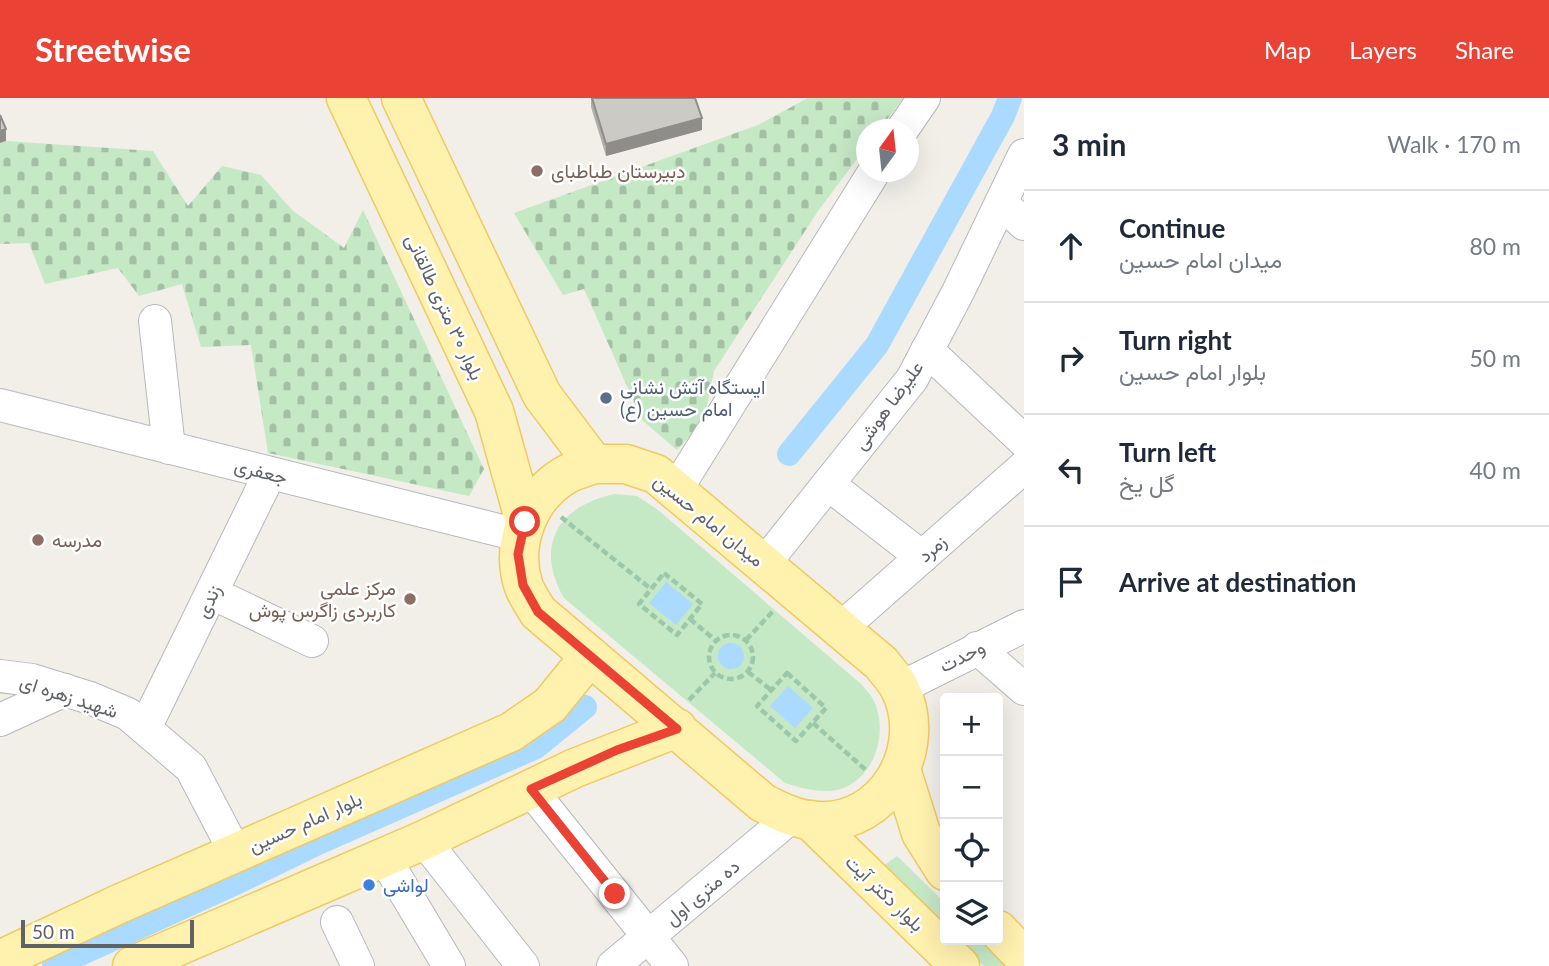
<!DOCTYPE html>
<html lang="en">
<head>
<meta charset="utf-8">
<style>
	:root { --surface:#fff; --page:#f2f2f3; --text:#1f2937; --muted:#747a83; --line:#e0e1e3; --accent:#ea4335 }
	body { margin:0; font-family:Lato,Vazirmatn,sans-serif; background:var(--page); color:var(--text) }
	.controls { position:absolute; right:21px; bottom:21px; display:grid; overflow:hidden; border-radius:7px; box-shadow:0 7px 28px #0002 }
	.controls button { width:63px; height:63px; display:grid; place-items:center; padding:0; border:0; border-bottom:2px solid var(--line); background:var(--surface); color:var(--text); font:35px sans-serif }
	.compass { position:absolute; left:856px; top:21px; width:63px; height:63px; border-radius:50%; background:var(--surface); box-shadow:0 7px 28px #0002; rotate:15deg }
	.scale { position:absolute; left:21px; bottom:18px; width:173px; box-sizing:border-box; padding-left:7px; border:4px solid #5f6368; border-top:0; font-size:19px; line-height:24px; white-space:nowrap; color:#5f6368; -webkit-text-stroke:5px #fff; paint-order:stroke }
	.stop { position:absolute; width:21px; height:21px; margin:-16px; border:5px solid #ea4335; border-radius:50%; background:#fff }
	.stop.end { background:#ea4335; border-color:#fff; box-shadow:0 2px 7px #0008 }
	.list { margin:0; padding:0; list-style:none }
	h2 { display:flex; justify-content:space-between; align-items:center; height:91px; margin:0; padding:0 28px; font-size:30px }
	h2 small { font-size:23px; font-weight:400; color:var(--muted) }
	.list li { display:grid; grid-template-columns:46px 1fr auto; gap:21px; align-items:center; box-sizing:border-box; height:112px; padding:0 28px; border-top:2px solid var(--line) }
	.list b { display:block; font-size:26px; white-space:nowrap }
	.list p { margin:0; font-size:23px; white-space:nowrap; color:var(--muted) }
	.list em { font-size:23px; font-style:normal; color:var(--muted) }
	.icon { flex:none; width:38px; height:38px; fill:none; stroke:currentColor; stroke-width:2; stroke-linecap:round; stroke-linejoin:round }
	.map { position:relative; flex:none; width:1024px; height:868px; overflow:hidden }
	header { display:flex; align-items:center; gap:42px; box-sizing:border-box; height:98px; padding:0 35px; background:var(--accent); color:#fff }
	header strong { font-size:33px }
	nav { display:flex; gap:38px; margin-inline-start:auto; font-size:24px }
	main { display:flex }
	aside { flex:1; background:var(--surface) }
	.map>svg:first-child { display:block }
	.green { fill:#c5e8c5 }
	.cemetery { fill:url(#cemetery-stones) }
	.water { fill:#aadaff }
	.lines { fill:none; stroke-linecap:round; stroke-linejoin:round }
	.canal { stroke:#aadaff; stroke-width:24 }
	.minor-casing { stroke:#b5b8bc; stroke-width:34 }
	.major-casing { stroke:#f2c960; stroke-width:41 }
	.path { stroke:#9cc7a9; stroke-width:4.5; stroke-dasharray:7 3.5; stroke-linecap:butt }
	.minor { stroke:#fff; stroke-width:32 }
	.major { stroke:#fff2af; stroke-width:38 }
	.wall { fill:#afaea9 }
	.shaded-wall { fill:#8f8d8a }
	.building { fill:#cccac5; stroke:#8f8d8a; stroke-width:2 }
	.route { stroke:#ea4335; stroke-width:9 }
	.education-dot { fill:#8d6e63; stroke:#fff; stroke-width:2.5 }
	.service-dot { fill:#5c6f8a; stroke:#fff; stroke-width:2.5 }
	.shop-dot { fill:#3f7fe0; stroke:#fff; stroke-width:2.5 }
	.labels { text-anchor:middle; stroke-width:5; stroke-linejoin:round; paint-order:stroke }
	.education-label { font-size:19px; fill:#785e54; stroke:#fff; text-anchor:start }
	.street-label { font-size:19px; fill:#5f6368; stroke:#fff }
	.service-label { font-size:19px; fill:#4e5e75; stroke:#fff; text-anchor:start }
	.shop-label { font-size:19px; fill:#366cbe; stroke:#fff; text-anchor:start }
</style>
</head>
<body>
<header>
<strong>Streetwise</strong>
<nav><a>Map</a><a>Layers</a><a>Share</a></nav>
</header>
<main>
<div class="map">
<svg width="1024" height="868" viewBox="0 0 1024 868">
	<defs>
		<pattern id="cemetery-stones" width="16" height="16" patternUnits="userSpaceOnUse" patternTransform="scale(1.75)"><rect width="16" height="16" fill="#c5e8c5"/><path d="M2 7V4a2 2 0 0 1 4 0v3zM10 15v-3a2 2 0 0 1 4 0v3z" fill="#a3c0a4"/></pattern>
	</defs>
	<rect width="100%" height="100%" fill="#f1efe8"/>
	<!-- green -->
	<g class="green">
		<path d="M615 396 637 398 658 412 861 586C866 592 874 600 876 608 886 636 876 673 848 688 829 698 804 691 785 685L564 500C534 447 558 408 615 396Z"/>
		<path d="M897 758 945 805V832L879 771Z"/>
		<path d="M956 842H983L1010 868H984Z"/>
	</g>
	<!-- cemetery -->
	<g class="cemetery">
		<path d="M808 0H903L880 31 866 32V49L818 113 714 273 704 322 677 352 642 322 584 191 563 197 514 115 758 27Z"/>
		<path d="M6 43 153 53 188 108 222 68 261 77 292 112 344 150 363 112 484 371 469 398 268 355 251 247 201 249 182 186 139 198 118 170 45 186 29 145 0 146V45Z"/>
	</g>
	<!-- water -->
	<g class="water">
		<path d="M666 484 693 506 676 527 649 505Z"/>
		<circle cx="731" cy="558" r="13"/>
		<path d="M788 588 813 610 795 630 770 608Z"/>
	</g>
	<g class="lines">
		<!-- canal -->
		<g class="canal">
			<path d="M789 356 877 247 1003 18 1010 0"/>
			<path d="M54 868 242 782 318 745 536 649 585 609"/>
		</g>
		<!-- minor casing -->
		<g class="minor-casing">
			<g id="minor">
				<path d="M902 32 924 0"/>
				<path d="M1001 105 1024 126"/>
				<path d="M155 223 169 350"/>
				<path d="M927 252 1024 343"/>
				<path d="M0 307 522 438"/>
				<path d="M828 386 922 459"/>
				<path d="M676 392 874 74"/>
				<path d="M764 466 912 281 958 194 1024 57"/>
				<path d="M212 495 312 543"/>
				<path d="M840 531 1024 369"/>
				<path d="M977 550 1024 591"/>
				<path d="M0 578 32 582 90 600 128 616 191 670 235 754"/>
				<path d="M900 590 1024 528"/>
				<path d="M0 622 65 592"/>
				<path d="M145 630 270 375"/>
				<path d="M531 692 672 868"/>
				<path d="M424 742 523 868"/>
				<path d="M384 759 449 868"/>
				<path d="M337 824 358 868"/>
				<path d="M613 868 791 719"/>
			</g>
		</g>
		<!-- major casing -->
		<g class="major-casing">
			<g id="major">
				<path d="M346 0 494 313 525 424"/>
				<path d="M401 0 542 297 594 366"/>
				<path d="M594 366H626L656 376 881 565C887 573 896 582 900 591 929 649 886 727 818 723 797 722 781 714 763 705L538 514C533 505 526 496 523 486 511 446 528 400 564 378 573 372 584 370 594 366Z"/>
				<path d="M901 671 921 735 945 773"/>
				<path d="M810 722 960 868"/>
				<path d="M998 832 1024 859"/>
				<path d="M0 862 119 806 511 634 550 607 590 558"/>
				<path d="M132 868 424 742 575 670 677 630"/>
			</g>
		</g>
		<!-- path -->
		<g class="path">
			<path d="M561 419 651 491"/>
			<path d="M664 475 702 506 677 537 639 506Z"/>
			<path d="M690 521 716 543"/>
			<circle cx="731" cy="559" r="22"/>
			<path d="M746 542 774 512"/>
			<path d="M748 574 771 592"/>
			<path d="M787 575 826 610 796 643 757 608Z"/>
			<path d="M689 602 715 575"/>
			<path d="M813 625 867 673"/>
		</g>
		<!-- minor -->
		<use href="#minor" class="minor"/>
		<!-- major -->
		<use href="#major" class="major"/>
	</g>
	<!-- wall -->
	<path class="wall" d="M591 0H695L702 32 606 58 591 9Z"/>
	<!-- shaded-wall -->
	<g class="shaded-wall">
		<path d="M702 20V32L606 58V46Z"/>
		<path d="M6 31V43L0 45V33Z"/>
	</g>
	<!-- building -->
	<g class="building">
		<path d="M592 0H695L702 20 606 46Z"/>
		<path d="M0 17 6 31 0 33Z"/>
	</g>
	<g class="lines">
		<!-- route -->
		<path class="route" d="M525 424 518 456 523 487 538 514 677 631 617 652 531 691 615 796"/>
	</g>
	<!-- markers -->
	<g class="education-dot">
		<circle cx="537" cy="73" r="7"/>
		<circle cx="38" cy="442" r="7"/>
		<circle cx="410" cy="501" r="7"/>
	</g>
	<circle class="service-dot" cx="606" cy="300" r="7"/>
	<circle class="shop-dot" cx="369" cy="787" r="7"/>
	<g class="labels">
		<!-- education labels -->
		<g class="education-label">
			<text x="551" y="80">دبیرستان طباطبای</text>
			<text x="52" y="449">مدرسه</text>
			<text x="396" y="497" text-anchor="end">مرکز علمی<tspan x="396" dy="22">کاربردی زاگرس پوش</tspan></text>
		</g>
		<!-- street labels -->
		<g class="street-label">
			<text transform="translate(445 209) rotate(65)" y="7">بلوار ۳۰ متری طالقانی</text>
			<text transform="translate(888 307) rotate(-54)" y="7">علیرضا هوشی</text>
			<text transform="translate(261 373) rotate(14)" y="7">جعفری</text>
			<text transform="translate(709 422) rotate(39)" y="7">میدان امام حسین</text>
			<text transform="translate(932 450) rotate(-41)" y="7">زمرد</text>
			<text transform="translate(208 503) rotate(-64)" y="7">زندی</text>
			<text transform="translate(962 558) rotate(-27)" y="7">وحدت</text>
			<text transform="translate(69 598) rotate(18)" y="7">شهید زهره ای</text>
			<text transform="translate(305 724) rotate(-24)" y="7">بلوار امام حسین</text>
			<text transform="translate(702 794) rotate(-40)" y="7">ده متری اول</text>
			<text transform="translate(885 795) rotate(44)" y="7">بلوار دکتر آیت</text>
		</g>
		<!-- service labels -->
		<g class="service-label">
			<text x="620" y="296">ایستگاه آتش نشانی<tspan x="620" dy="22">امام حسین (ع)</tspan></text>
		</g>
		<!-- shop labels -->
		<g class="shop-label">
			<text x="383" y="794">لواشی</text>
		</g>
	</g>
</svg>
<div class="controls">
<button>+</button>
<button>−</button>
<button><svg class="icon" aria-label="locate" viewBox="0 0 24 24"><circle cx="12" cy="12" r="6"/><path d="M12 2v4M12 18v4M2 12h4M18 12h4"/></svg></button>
<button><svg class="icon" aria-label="layers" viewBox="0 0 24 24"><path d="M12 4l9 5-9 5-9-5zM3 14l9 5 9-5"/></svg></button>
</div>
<svg class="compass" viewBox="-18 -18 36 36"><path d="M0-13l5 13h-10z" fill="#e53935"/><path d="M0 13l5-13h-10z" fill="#747a83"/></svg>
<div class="scale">50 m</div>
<div class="stop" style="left:525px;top:424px"></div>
<div class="stop end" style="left:615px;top:796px"></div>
</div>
<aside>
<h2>3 min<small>Walk · 170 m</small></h2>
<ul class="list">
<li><svg class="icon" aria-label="ahead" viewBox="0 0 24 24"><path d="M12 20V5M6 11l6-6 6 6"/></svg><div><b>Continue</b><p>میدان امام حسین</p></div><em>80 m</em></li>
<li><svg class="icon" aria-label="right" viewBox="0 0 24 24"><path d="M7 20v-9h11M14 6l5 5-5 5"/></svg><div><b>Turn right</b><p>بلوار امام حسین</p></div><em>50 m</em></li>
<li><svg class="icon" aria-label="left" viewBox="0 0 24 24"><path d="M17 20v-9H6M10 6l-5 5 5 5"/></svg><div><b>Turn left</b><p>گل یخ</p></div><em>40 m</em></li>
<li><svg class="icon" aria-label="arrive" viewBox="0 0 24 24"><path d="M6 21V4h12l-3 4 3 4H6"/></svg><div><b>Arrive at destination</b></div></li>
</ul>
</aside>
</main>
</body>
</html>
